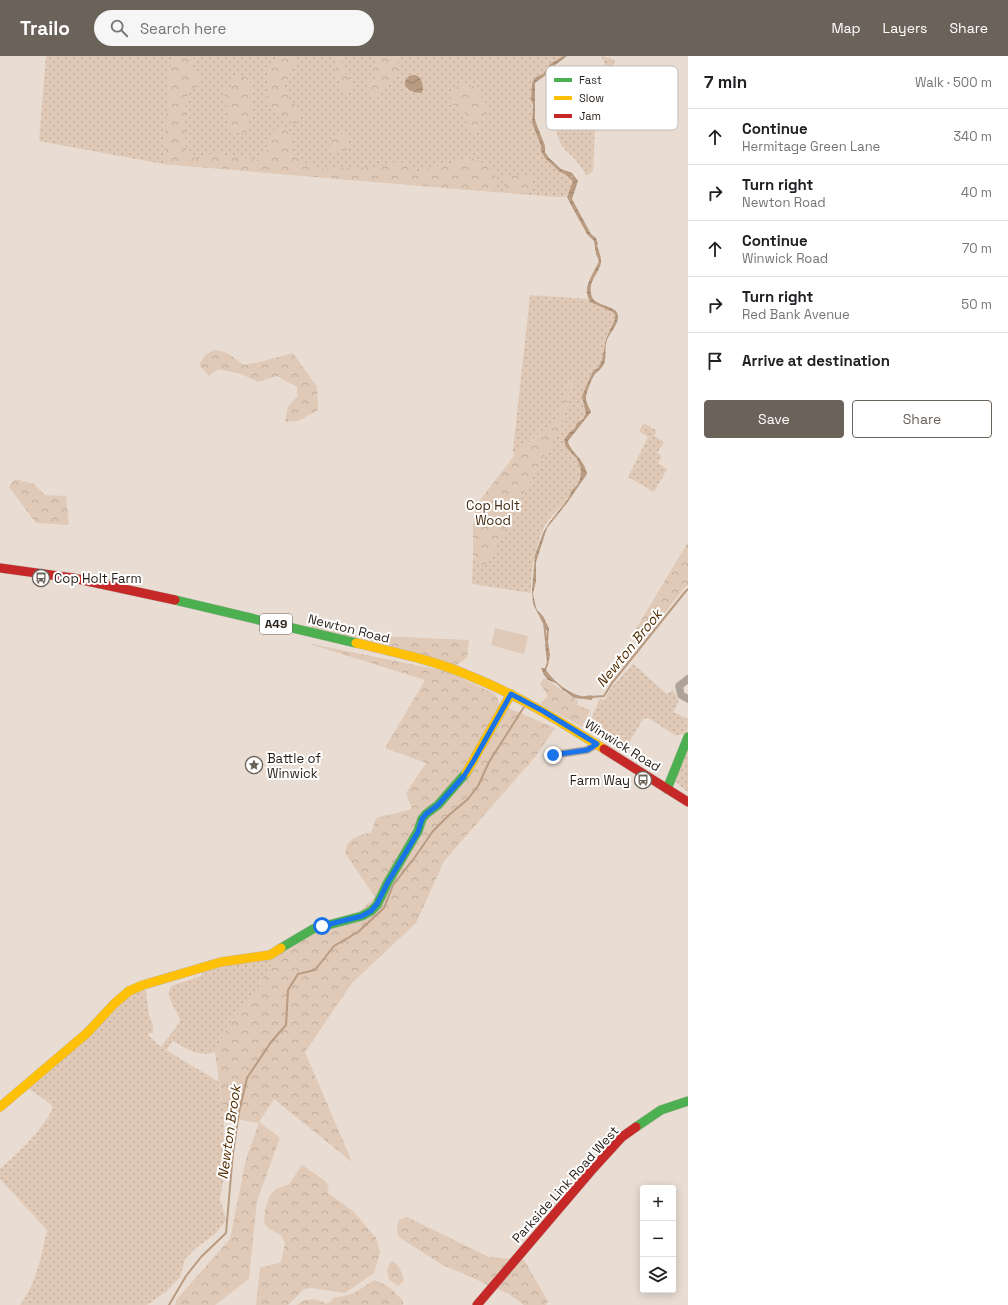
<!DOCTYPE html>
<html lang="en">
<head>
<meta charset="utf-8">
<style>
	:root { --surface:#fff; --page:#f6f6f6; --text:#202124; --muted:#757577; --line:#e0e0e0; --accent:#6b625a }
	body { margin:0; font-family:"Space Grotesk",sans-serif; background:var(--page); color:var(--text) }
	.controls { position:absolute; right:12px; bottom:12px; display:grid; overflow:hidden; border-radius:4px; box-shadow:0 2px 10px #0003 }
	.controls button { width:36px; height:36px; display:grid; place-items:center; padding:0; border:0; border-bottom:1px solid var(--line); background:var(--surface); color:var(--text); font:20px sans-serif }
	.stop { position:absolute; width:12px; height:12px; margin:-9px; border:3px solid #1a73e8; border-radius:50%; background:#fff }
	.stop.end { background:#1a73e8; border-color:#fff; box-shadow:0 1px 4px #0008 }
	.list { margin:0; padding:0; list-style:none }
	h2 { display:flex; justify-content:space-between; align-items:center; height:52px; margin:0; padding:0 16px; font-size:17px }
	h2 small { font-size:13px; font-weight:400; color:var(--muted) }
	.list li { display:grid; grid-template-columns:26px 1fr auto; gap:12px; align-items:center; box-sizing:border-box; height:56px; padding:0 16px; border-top:1px solid var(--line) }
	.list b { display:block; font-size:15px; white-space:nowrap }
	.list p { margin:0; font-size:13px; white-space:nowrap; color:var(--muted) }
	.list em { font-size:13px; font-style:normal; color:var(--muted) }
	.actions { display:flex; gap:8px; padding:12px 16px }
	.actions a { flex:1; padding:9px 0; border:1px solid var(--accent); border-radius:4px; text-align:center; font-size:14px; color:var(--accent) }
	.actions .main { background:var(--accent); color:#fff }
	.icon { flex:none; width:22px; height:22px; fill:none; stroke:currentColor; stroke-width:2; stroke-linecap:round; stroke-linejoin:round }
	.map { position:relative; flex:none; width:688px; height:1249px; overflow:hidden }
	header { display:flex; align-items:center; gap:24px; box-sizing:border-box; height:56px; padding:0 20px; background:var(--accent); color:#fff }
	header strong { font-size:19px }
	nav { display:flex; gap:22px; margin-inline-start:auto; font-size:14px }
	.search { width:280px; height:36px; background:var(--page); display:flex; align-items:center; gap:10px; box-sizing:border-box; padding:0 14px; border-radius:22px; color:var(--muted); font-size:15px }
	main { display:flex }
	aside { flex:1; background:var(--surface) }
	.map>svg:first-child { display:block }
	.grass { fill:url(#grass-dots); fill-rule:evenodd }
	.forest { fill:url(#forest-crowns) }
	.park { fill:#e0c9b6 }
	.water { fill:url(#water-waves) }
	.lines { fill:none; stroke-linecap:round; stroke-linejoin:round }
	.stream { stroke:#b99b82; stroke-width:2 }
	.street-casing { stroke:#c4bbb3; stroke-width:8 }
	.fast-casing { stroke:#c4bbb3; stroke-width:10 }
	.slow-casing { stroke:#c4bbb3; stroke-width:10 }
	.jam-casing { stroke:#c4bbb3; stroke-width:10 }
	.street { stroke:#aea39a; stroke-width:7 }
	.fast { stroke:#4caf50; stroke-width:9 }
	.slow { stroke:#ffc107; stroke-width:9 }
	.jam { stroke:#c62828; stroke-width:9 }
	.route { stroke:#1a73e8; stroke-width:5 }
	.labels { text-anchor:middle; stroke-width:4; stroke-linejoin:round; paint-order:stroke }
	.shield { fill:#fff; stroke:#68625e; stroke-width:1 }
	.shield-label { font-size:12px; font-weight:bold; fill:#271f19 }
	.park-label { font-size:13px; fill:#44290e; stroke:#fff }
	.poi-label { font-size:13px; fill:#271f19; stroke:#fff; text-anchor:start }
	.street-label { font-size:13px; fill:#271f19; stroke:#fff }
	.water-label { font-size:14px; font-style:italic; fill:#522c01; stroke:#fff }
	.key { fill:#fff; stroke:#bebcba; stroke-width:1 }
	.key-label { font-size:11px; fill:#271f19 }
</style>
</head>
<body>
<header>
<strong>Trailo</strong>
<div class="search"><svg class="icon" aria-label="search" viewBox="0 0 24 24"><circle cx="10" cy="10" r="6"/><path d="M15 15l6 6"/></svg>Search here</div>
<nav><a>Map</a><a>Layers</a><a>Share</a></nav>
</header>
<main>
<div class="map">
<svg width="688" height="1249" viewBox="0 0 688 1249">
	<defs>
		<pattern id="grass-dots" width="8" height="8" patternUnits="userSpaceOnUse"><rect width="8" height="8" fill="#e0c9b6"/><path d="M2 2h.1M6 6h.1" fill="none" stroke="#c0ac9c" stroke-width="1.8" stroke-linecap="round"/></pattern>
		<pattern id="forest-crowns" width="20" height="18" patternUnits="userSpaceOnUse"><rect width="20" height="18" fill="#e0c9b6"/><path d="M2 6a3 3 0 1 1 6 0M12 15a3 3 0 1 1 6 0" fill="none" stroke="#c0ac9c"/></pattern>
		<pattern id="water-waves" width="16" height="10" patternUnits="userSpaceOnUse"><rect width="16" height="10" fill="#b99b82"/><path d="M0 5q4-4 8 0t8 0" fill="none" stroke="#967e6a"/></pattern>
	</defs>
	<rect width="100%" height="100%" fill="#e9ddd3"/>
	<!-- grass -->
	<g class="grass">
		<path d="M46 0H563L550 8 543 18 536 21 533 25 532 67 541 90V95L560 116 570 120 573 125 569 137 565 141H555L163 108 39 85Z"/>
		<path d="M601 0 615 4 604 42 599 44 588 68 595 71 593 115 586 120C583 113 579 108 574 102 569 97 564 94 561 88 549 65 561 23 588 19L595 23C605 15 608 11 601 0ZM581 27V29L569 43 572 47 575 48 577 41 583 35 597 39C597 42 593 52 592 55 589 59 585 60 584 65L575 57 565 40Z"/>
		<path d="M530 239 589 243 590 246 613 256 615 259V263L606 283 602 304 598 312 593 315 582 340 587 357 564 384C568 395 582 403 581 416 581 425 576 428 572 434 570 437 570 440 568 443 562 451 553 457 547 466 537 481 530 519 531 537L472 528 473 500 480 511 487 507 545 398 560 374 574 324 570 323 558 361 514 400 513 394Z"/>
		<path d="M644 367 657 375 654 380 664 386 657 397 662 400 658 407 667 413 654 436 628 421 648 381 639 375Z"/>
		<path d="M633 608 667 638 673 634 679 645 673 656 688 663 687 678 675 679 648 662 643 663 623 697 590 677 588 675V671L600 642 604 644 611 632Z"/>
		<path d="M688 690V736L674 725Z"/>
		<path d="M288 895 275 904 266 916 255 938 230 967 215 996C199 1002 186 992 173 985L166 994 219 1026 224 1061 223 1125 220 1143 226 1164 216 1177 196 1192 185 1203 180 1221 167 1235 147 1249H20C38 1223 40 1204 47 1174L0 1123V1113C20 1095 41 1076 53 1052L49 1047 28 1032 117 947 145 929 149 959 153 970V977H149L148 979 161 991 180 966C179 954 164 943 171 931 173 928 196 923 202 919L201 915 210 912 211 914 220 911Z"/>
	</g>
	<!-- forest -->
	<g class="forest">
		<path d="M171 0H195L192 6V14C201 17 201 20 200 29 195 32 190 33 188 39 184 46 185 90 187 99L198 103 213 97 259 104 270 92 268 82 274 74 283 71C295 83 293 85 291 100L321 113 378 111 399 105 408 111 414 118 420 117 421 114 471 102 479 105 488 111V114H491L496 117 494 136 163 108Z"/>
		<path d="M278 0H297L298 7 292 14 284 30 290 43 300 55 299 59 300 65 294 68 279 58 265 44 269 35V10Z"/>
		<path d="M336 0 341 1C343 6 343 13 346 18 349 23 352 24 353 30L347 36C335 28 336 13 336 0Z"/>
		<path d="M375 0H398C399 16 392 26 380 36L381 40 373 44 371 42 372 37 367 31C369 25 371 23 377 24L380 21 374 16Z"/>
		<path d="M244 20 250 24 251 61 245 80 230 74 224 34 233 29 234 21Z"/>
		<path d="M458 29 475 31C485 42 490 49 486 64H479V75L475 79 468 76 465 57 456 54 452 48 450 39Z"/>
		<path d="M339 77 345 78C349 84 350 87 348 93L334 98 329 93 333 82Z"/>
		<path d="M506 119H531V135L510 136 503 128Z"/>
		<path d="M214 294C229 295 233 302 244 309L260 306 293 297 317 331 318 354 298 365 285 366 288 350 298 340 297 331 277 320 258 326 241 318 218 313 209 320 199 309 205 299Z"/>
		<path d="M570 323H574L560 374 545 398 487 507 480 511 473 500V469L477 448 514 400 558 361Z"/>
		<path d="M15 423 34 428 45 439 66 440 69 469 36 467 9 431Z"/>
		<path d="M688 486V529L685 531 642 586 633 578Z"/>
		<path d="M312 569 355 579 469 584 467 602 455 610 312 572Z"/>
		<path d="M307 587 445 615 493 637 497 641 499 648 555 672 536 700 444 805 416 867 352 927 305 996 352 1106 274 1043 259 1066 280 1082 257 1145 249 1223 215 1249H175L176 1244 230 1183 246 1103 259 1067 224 1061 215 996 230 967 255 938 266 916 275 904 305 882 326 870 350 864 375 841 345 797C346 795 346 790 348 788 352 781 364 777 371 777L376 762 412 753 406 737 426 707 385 692 425 624Z"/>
		<path d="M544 622C556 629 566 638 578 645L577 649 590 654 582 671 540 648 548 640 540 628Z"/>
		<path d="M302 1109 324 1124 329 1130 327 1136 354 1156 376 1182 380 1196 374 1217 345 1237 311 1232 304 1233 288 1249H256L260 1212 281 1206 285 1187 281 1179 269 1173 264 1167 265 1153 270 1139 276 1133 289 1128Z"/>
		<path d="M407 1161 489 1201 524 1204 548 1245 546 1249H524L509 1238 441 1208 400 1182C395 1175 397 1171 399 1164Z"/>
		<path d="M391 1205C399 1208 402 1216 404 1225L398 1230 389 1223 387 1215Z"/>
		<path d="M374 1224C387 1228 394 1235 403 1245V1249H297C307 1241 316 1243 327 1248L331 1246 333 1242 353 1238Z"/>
	</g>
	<!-- park -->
	<path class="park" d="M495 572 528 580 524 598 491 589Z"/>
	<!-- water -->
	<g class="water">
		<path d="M563 0H567L555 9 547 18 535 27V64L545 90V96L549 102 561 113 572 117 578 125 572 143 591 178 596 182 598 188 597 189C598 194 601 199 601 204 602 216 586 224 592 241 596 251 620 249 618 262 617 270 610 277 607 284 604 292 607 300 604 308 602 312 599 314 596 317 592 321 586 337 586 342 586 348 590 352 591 356L568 385C569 395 585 403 587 418L567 447 547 472 536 506V525L533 538 535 547 537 554 543 560 549 572 548 586 550 599 548 609 546 614C554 625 567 637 581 640 586 641 589 638 593 640L592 644 574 642 563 634 556 627 548 624 544 619 541 612H545L547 606 545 589 547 575 533 548 532 534 535 499 543 477 549 467 568 443 572 434 577 429 580 423 581 415 580 410 577 403 566 391 564 384 569 377 575 372 577 367 583 363 586 357 582 340 593 315 598 312 602 304 606 283 615 263V259L613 256 590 246C589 243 587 239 587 237 585 228 596 213 599 205L596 198 594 185 587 178 571 149 567 141 573 125 572 121 560 116 545 102 541 95V90L532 67 533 48 531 44 532 28 533 25 536 21 543 18 550 8Z"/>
		<path d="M413 19C421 19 423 27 423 34L421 37C415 37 409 35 405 30V25L409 20Z"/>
	</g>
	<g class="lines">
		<!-- stream -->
		<g class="stream">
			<path d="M564 116 574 125"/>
			<path d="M544 566 546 585"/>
			<path d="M591 641 604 640 612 627 685 536 688 533"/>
			<path d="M169 1249 186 1220 201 1201 226 1177 233 1097 239 1056 247 1022 271 986 286 969 288 934 298 918 315 914 334 890 358 876 384 852 393 829 415 801 433 775 449 759 468 743 478 730 489 706 524 651"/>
		</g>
		<!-- street casing -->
		<g class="street-casing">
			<g id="street">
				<path d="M688 623 679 630 681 639 688 643"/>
				<path d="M553 699 587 694 597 688"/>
			</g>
		</g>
		<!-- fast casing -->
		<g class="fast-casing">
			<g id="fast">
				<path d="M175 544 356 587"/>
				<path d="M667 733 688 681"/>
				<path d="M281 892 313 873 362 860 371 855 377 849 388 826 418 775 422 763 426 758 438 749 466 717"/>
				<path d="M636 1071 661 1054 688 1045"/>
			</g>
		</g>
		<!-- slow casing -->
		<g class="slow-casing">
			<g id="slow">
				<path d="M356 587C394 596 434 604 470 620 518 639 561 666 604 693"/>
				<path d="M466 717 511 638"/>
				<path d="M0 1051 87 977 114 948 129 935 143 929 221 906 270 899 281 892"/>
			</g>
		</g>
		<!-- jam casing -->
		<g class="jam-casing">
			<g id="jam">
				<path d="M0 512 73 522 175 544"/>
				<path d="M604 693 688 746"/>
				<path d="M477 1249 591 1115 622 1081 636 1071"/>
			</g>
		</g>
		<!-- street -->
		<use href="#street" class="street"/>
		<!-- fast -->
		<use href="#fast" class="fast"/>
		<!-- slow -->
		<use href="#slow" class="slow"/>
		<!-- jam -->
		<use href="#jam" class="jam"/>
	</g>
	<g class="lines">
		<!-- route -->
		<path class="route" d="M322 870 362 860 371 855 377 848 388 826 418 776 422 763 426 758 438 749 464 720 474 704 511 638 543 655 597 688 587 694 553 699"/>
	</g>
	<!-- icons -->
	<defs>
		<g id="bus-ring" transform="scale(0.9)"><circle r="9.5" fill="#fff" stroke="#6b625a" stroke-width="1.5"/><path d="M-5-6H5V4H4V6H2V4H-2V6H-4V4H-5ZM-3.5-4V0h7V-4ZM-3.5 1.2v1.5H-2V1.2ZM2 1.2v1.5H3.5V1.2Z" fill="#6b625a"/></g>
		<g id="sight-ring" transform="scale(0.9)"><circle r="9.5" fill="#fff" stroke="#6b625a" stroke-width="1.5"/><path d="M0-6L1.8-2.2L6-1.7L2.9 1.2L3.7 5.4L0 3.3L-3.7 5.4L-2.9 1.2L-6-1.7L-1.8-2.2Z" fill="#6b625a"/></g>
	</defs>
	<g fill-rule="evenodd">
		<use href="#bus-ring" x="41" y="522"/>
		<use href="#sight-ring" x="254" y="709"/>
		<use href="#bus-ring" x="643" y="724"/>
	</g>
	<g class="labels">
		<!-- shield labels -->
		<rect class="shield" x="260" y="558" width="32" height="20" rx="3"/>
		<g class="shield-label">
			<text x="276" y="572">A49</text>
		</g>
		<!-- park labels -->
		<g class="park-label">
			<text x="493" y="454">Cop Holt<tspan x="493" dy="15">Wood</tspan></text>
		</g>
		<!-- poi labels -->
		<g class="poi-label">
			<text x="54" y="527">Cop Holt Farm</text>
			<text x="267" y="707">Battle of<tspan x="267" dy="15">Winwick</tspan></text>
			<text x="630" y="729" text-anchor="end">Farm Way</text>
		</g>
		<!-- street labels -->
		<g class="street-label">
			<text transform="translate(349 572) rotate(14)" y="5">Newton Road</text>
			<text transform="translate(623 689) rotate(32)" y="5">Winwick Road</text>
			<text transform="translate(565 1128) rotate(-48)" y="5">Parkside Link Road West</text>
		</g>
		<!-- water labels -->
		<g class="water-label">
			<text transform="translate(629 592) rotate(-51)" y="5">Newton Brook</text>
			<text transform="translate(229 1076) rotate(-82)" y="5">Newton Brook</text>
		</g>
	</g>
	<!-- legend -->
	<rect x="546" y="10" width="132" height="64" rx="6" class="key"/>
	<rect x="554" y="22" width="18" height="4" fill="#4caf50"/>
	<rect x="554" y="40" width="18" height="4" fill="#ffc107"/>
	<rect x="554" y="58" width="18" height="4" fill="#c62828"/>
	<g class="key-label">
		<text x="579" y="28">Fast</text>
		<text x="579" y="46">Slow</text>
		<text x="579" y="64">Jam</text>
	</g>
</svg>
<div class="controls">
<button>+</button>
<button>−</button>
<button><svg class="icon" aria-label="layers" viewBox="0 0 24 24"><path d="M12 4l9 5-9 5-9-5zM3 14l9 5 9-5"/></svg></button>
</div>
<div class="stop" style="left:322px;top:870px"></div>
<div class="stop end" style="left:553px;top:699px"></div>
</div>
<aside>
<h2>7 min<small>Walk · 500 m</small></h2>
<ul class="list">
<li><svg class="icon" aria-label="ahead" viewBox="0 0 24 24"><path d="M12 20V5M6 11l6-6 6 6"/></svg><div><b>Continue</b><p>Hermitage Green Lane</p></div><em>340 m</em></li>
<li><svg class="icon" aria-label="right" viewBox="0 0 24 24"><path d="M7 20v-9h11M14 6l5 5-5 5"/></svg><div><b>Turn right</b><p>Newton Road</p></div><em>40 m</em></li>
<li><svg class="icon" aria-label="ahead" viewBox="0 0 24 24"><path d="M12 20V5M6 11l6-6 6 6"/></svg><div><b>Continue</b><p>Winwick Road</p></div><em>70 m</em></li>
<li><svg class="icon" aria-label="right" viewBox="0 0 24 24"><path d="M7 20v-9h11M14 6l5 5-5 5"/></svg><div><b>Turn right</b><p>Red Bank Avenue</p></div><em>50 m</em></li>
<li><svg class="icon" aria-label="arrive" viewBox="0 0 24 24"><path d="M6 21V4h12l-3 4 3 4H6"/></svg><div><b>Arrive at destination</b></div></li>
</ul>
<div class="actions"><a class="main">Save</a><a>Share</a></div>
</aside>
</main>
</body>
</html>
